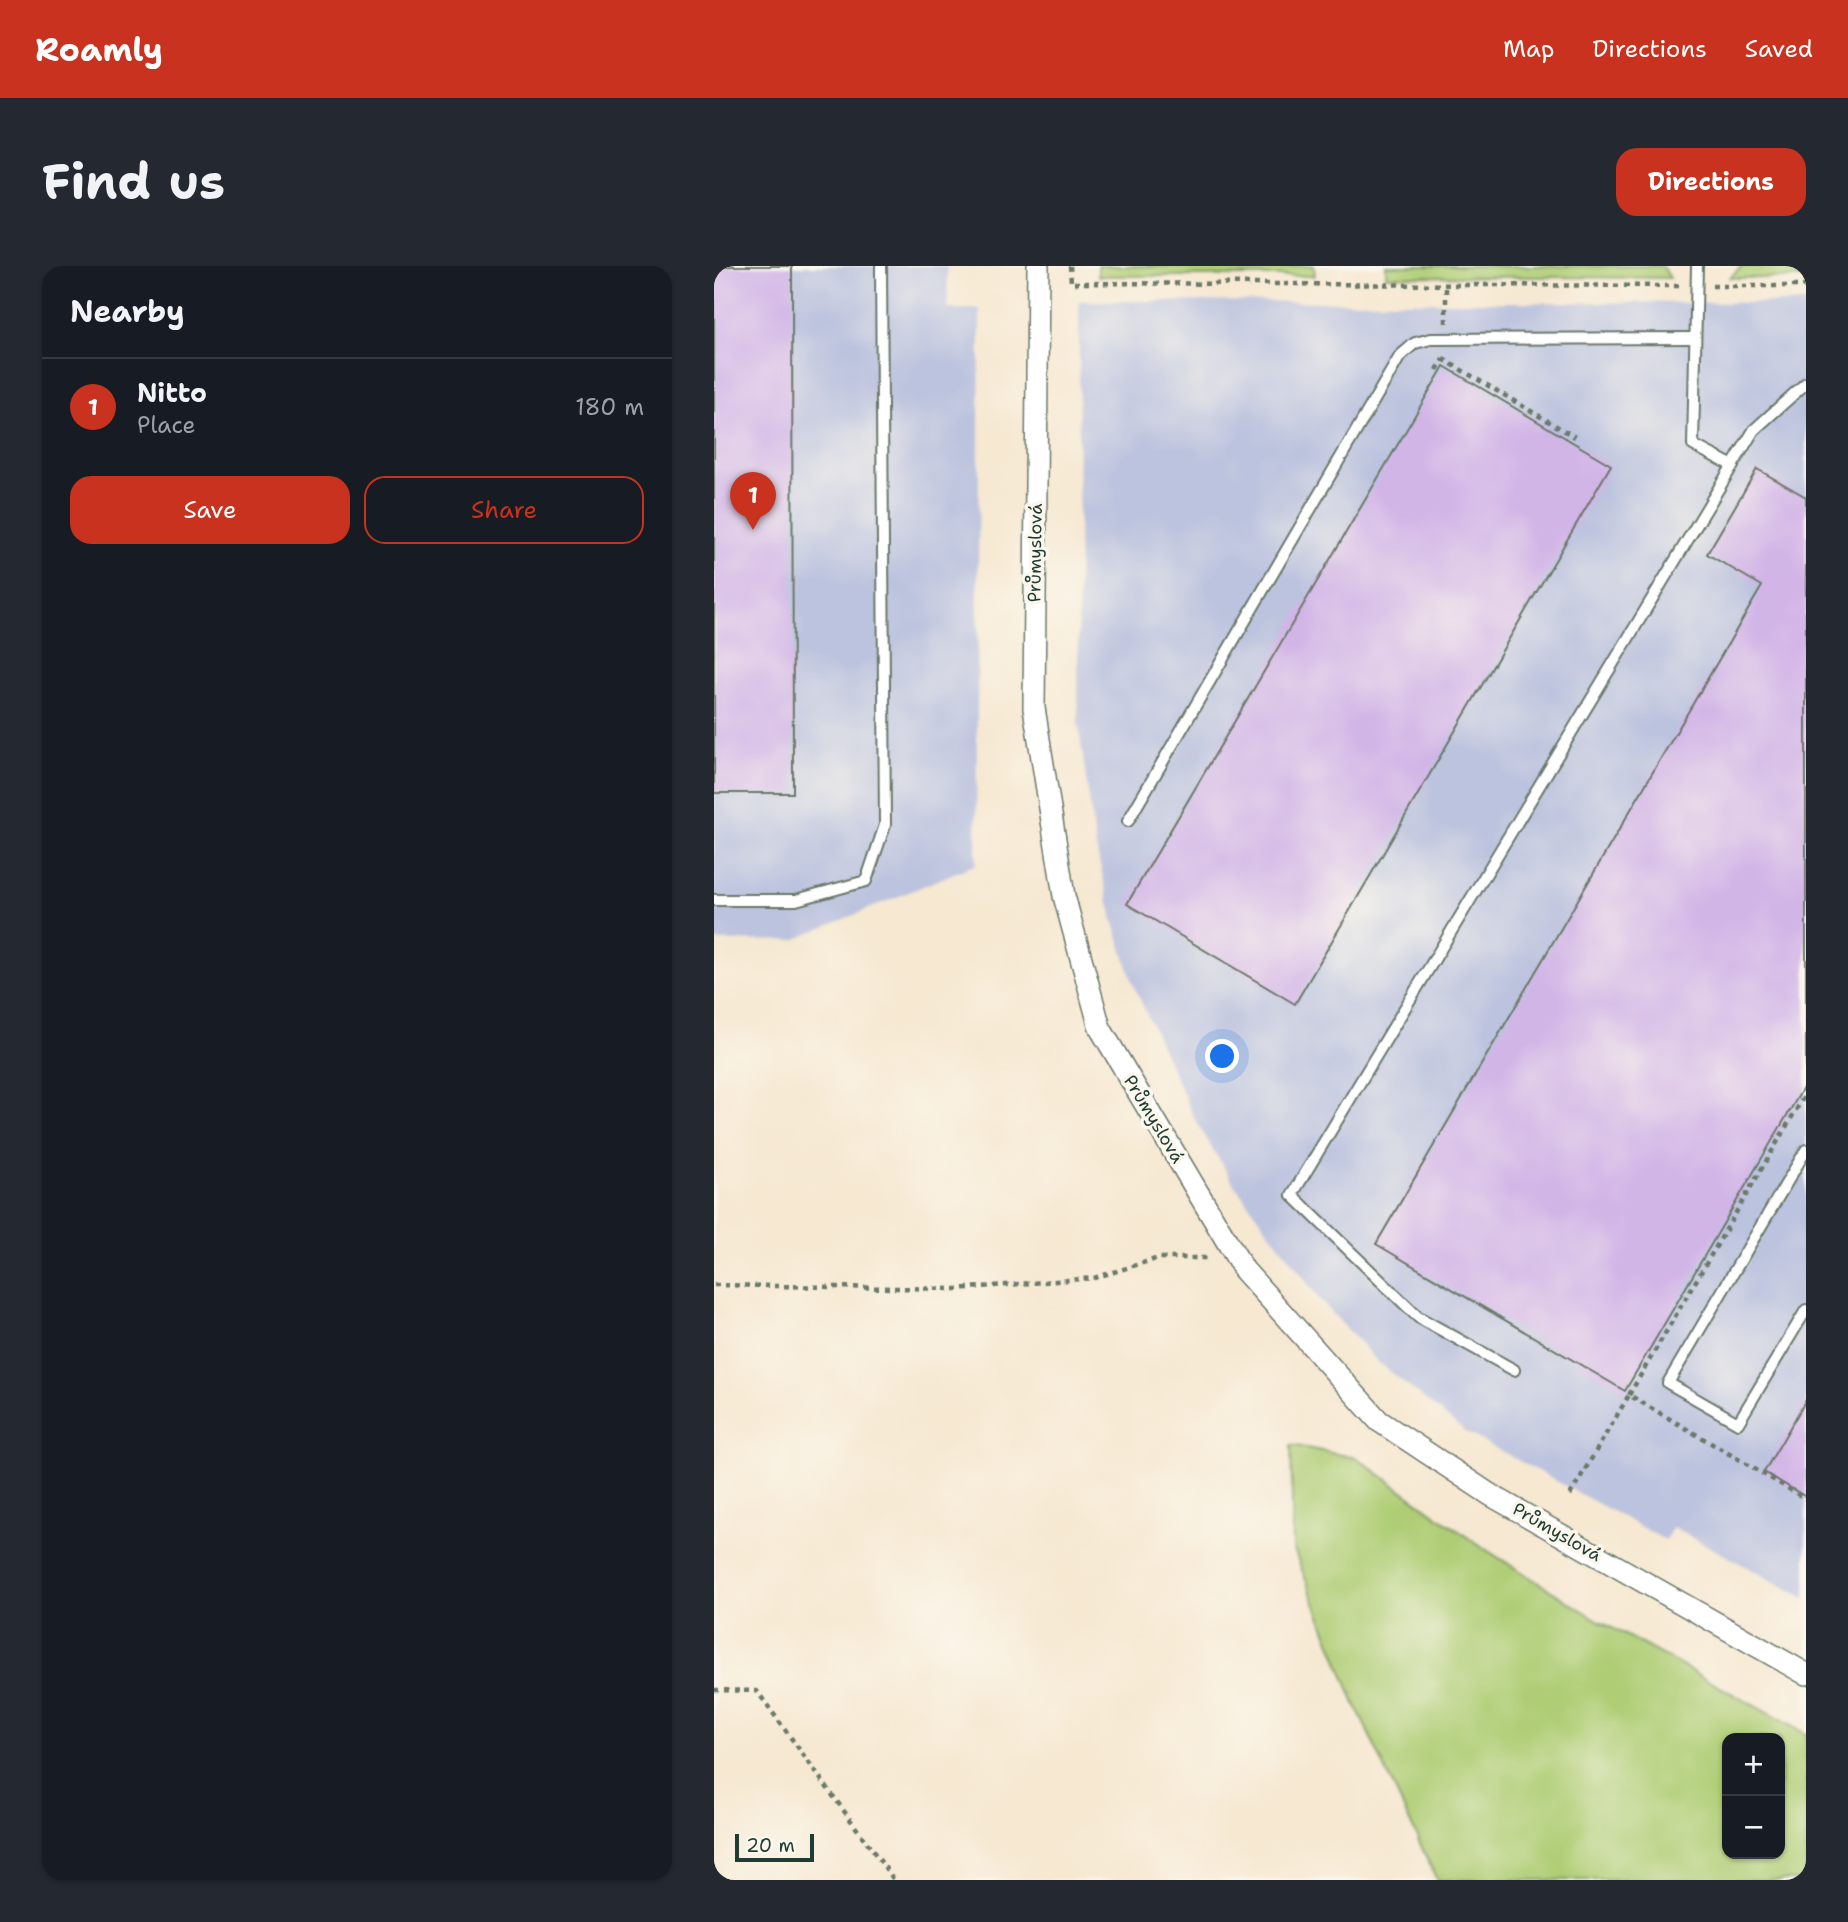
<!DOCTYPE html>
<html lang="en">
<head>
<meta charset="utf-8">
<style>
	:root { --surface:#171b24; --page:#242831; --text:#f1f3f6; --muted:#9ea1a6; --line:#363941; --accent:#c8321e }
	body { margin:0; font-family:"Shantell Sans",sans-serif; background:var(--page); color:var(--text) }
	.controls { position:absolute; right:21px; bottom:21px; display:grid; overflow:hidden; border-radius:14px; box-shadow:0 2px 5px #0004 }
	.controls button { width:63px; height:63px; display:grid; place-items:center; padding:0; border:0; border-bottom:2px solid var(--line); background:var(--surface); color:var(--text); font:35px sans-serif }
	.scale { position:absolute; left:21px; bottom:18px; width:79px; box-sizing:border-box; padding-left:7px; border:4px solid #1f3d34; border-top:0; font-size:19px; line-height:24px; white-space:nowrap; color:#1f3d34; -webkit-text-stroke:5px #fbf7ec; paint-order:stroke }
	.you { position:absolute; left:509px; top:791px; width:24px; height:24px; margin:-18px; border:5px solid #fff; border-radius:50%; background:#1a73e8; box-shadow:0 0 0 10px #1a73e833 }
	.badge { display:grid; place-items:center; width:46px; height:46px; border-radius:50%; background:var(--accent); color:#fff; font-size:23px; font-weight:700 }
	.pin { position:absolute; translate:-50% -58px; filter:drop-shadow(0 2px 4px #0008) }
	.pin::after { content:''; position:absolute; top:37px; width:24px; height:21px; background:inherit; clip-path:polygon(0 0,100% 0,50% 100%) }
	.list { margin:0; padding:0; list-style:none }
	h2 { display:flex; justify-content:space-between; align-items:center; height:91px; margin:0; padding:0 28px; font-size:30px }
	h2 small { font-size:23px; font-weight:400; color:var(--muted) }
	.list li { display:grid; grid-template-columns:46px 1fr auto; gap:21px; align-items:center; box-sizing:border-box; height:98px; padding:0 28px; border-top:2px solid var(--line) }
	.list b { display:block; font-size:26px; white-space:nowrap }
	.list p { margin:0; font-size:23px; white-space:nowrap; color:var(--muted) }
	.list em { font-size:23px; font-style:normal; color:var(--muted) }
	.actions { display:flex; gap:14px; padding:21px 28px }
	.actions a { flex:1; padding:16px 0; border:2px solid var(--accent); border-radius:21px; text-align:center; font-size:24px; color:var(--accent) }
	.actions .main { background:var(--accent); color:#fff }
	.map { position:relative; flex:none; width:1092px; height:1614px; overflow:hidden; border-radius:21px }
	header { display:flex; align-items:center; gap:42px; box-sizing:border-box; height:98px; padding:0 35px; background:var(--accent); color:#fff }
	header strong { font-size:33px }
	nav { display:flex; gap:38px; margin-inline-start:auto; font-size:24px }
	.intro { display:flex; align-items:center; justify-content:space-between; box-sizing:border-box; height:168px; padding:0 42px }
	h1 { margin:0; font-size:49px }
	.button { padding:18px 32px; border-radius:21px; background:var(--accent); color:#fff; font-size:24px; font-weight:700 }
	main { display:flex; gap:42px; padding:0 42px }
	aside { flex:1; background:var(--surface); border-radius:21px; box-shadow:0 2px 5px #0004 }
	.map>svg:first-child { display:block }
	.industrial { fill:#bcc3de }
	.green { fill:#afcd75; stroke:#678554; stroke-width:2; fill-rule:evenodd }
	.building { fill:#d2b5e7 }
	.lines { fill:none; stroke-linecap:round; stroke-linejoin:round }
	.service-casing { stroke:#6a796b; stroke-width:14 }
	.minor-casing { stroke:#6a796b; stroke-width:24 }
	.path { stroke:#6a796b; stroke-width:4.5; stroke-dasharray:5 5; stroke-linecap:butt }
	.service { stroke:#fff; stroke-width:10 }
	.minor { stroke:#fff; stroke-width:21 }
	.labels { text-anchor:middle; stroke-width:7; stroke-linejoin:round; paint-order:stroke }
	.street-label { font-size:18px; fill:#1f3d34; stroke:#fbf7ec }
</style>
</head>
<body>
<header>
<strong>Roamly</strong>
<nav><a>Map</a><a>Directions</a><a>Saved</a></nav>
</header>
<div class="intro"><h1>Find us</h1><a class="button">Directions</a></div>
<main>
<aside>
<h2>Nearby<small></small></h2>
<ul class="list">
<li><span class="badge">1</span><div><b>Nitto</b><p>Place</p></div><em>180 m</em></li>
</ul>
<div class="actions"><a class="main">Save</a><a>Share</a></div>
</aside>
<div class="map">
<svg width="1092" height="1614" viewBox="0 0 1092 1614">
	<rect width="100%" height="100%" fill="#fbf7ec"/>
	<filter id="ink" filterUnits="userSpaceOnUse"><feTurbulence type="fractalNoise" baseFrequency=".0143" numOctaves="2"/><feDisplacementMap in="SourceGraphic" scale="14" xChannelSelector="R" yChannelSelector="G"/><feConvolveMatrix kernelMatrix="1 2 1 2 8 2 1 2 1" color-interpolation-filters="sRGB"/></filter>
	<filter id="wash" filterUnits="userSpaceOnUse"><feTurbulence type="fractalNoise" baseFrequency=".00686" numOctaves="4" result="noise"/><feDisplacementMap in="SourceGraphic" scale="28" xChannelSelector="R" yChannelSelector="G"/><feGaussianBlur stdDeviation="1.57" result="paint"/><feColorMatrix in="noise" values="0 0 0 0 0 0 0 0 0 0 0 0 0 0 0 0 0 1.4 0 .05"/><feComposite in="paint" operator="in"/></filter>
	<g filter="url(#wash)">
		<rect width="100%" height="100%" fill="#f6e8d1"/>
		<!-- industrial -->
		<g class="industrial">
			<path d="M0 0H233L234 43H266L262 598 80 674 0 675Z"/>
			<path d="M365 35 1092 37V1333L959 1261 951 1274 750 1165 663 1095 606 1034 520 918 481 854 420 720 399 654 382 582 364 456Z"/>
		</g>
		<!-- green -->
		<g class="green">
			<path d="M384 0H600L601 10H384Z"/>
			<path d="M672 0H948L956 12 672 10Z"/>
			<path d="M1028 0H1092V12H1016Z"/>
			<path d="M577 1179 643 1192 763 1278 887 1356 1092 1468V1614H723L641 1438 579 1281ZM1013 1472H1066V1588H1013Z"/>
		</g>
		<g id="blocks">
			<!-- building -->
			<g class="building">
				<path d="M0 0H78L79 527H0Z"/>
				<path d="M730 100 897 199 581 738 413 638Z"/>
				<path d="M1043 203 1092 231V817L911 1125 662 978 1048 320 993 288Z"/>
				<path d="M1092 1134V1231L1050 1206Z"/>
			</g>
		</g>
	</g>
	<g filter="url(#ink)">
		<use href="#blocks" fill-opacity="0" stroke="#6a796b" stroke-width="2"/>
		<g class="lines">
			<!-- service casing -->
			<g class="service-casing">
				<g id="service">
					<path d="M983 0 979 179 1019 200"/>
					<path d="M414 555 686 90 701 77 717 73 981 72"/>
					<path d="M0 634H82L152 615 171 559 167 0"/>
					<path d="M1092 884 954 1117 1024 1157 1092 1044"/>
					<path d="M800 1104 704 1051 578 929 1040 164 1092 117"/>
				</g>
			</g>
			<!-- minor casing -->
			<g class="minor-casing">
				<path id="minor" d="M324 0 320 442 350 630 386 762 530 1004 665 1155 775 1228 1092 1408"/>
			</g>
			<!-- path -->
			<g class="path">
				<path d="M356 0 357 17 965 20"/>
				<path d="M998 20H1092"/>
				<path d="M732 57V19"/>
				<path d="M729 93 861 171"/>
				<path d="M723 104 729 93"/>
				<path d="M0 1019 242 1023 380 1012 445 992H496"/>
				<path d="M915 1129 1092 827"/>
				<path d="M856 1229 915 1129 1092 1233"/>
				<path d="M0 1424 43 1425 180 1614"/>
			</g>
			<!-- service -->
			<use href="#service" class="service"/>
			<!-- minor -->
			<use href="#minor" class="minor"/>
		</g>
	</g>
	<g class="labels">
		<!-- street labels -->
		<g class="street-label">
			<text transform="translate(321 287) rotate(-89)" y="6">Průmyslová</text>
			<text transform="translate(440 853) rotate(59)" y="6">Průmyslová</text>
			<text transform="translate(843 1266) rotate(30)" y="6">Průmyslová</text>
		</g>
	</g>
</svg>
<div class="controls">
<button>+</button>
<button>−</button>
</div>
<div class="scale">20 m</div>
<div class="you"></div>
<div class="pin badge" style="left:39px;top:264px">1</div>
</div>
</main>
</body>
</html>
